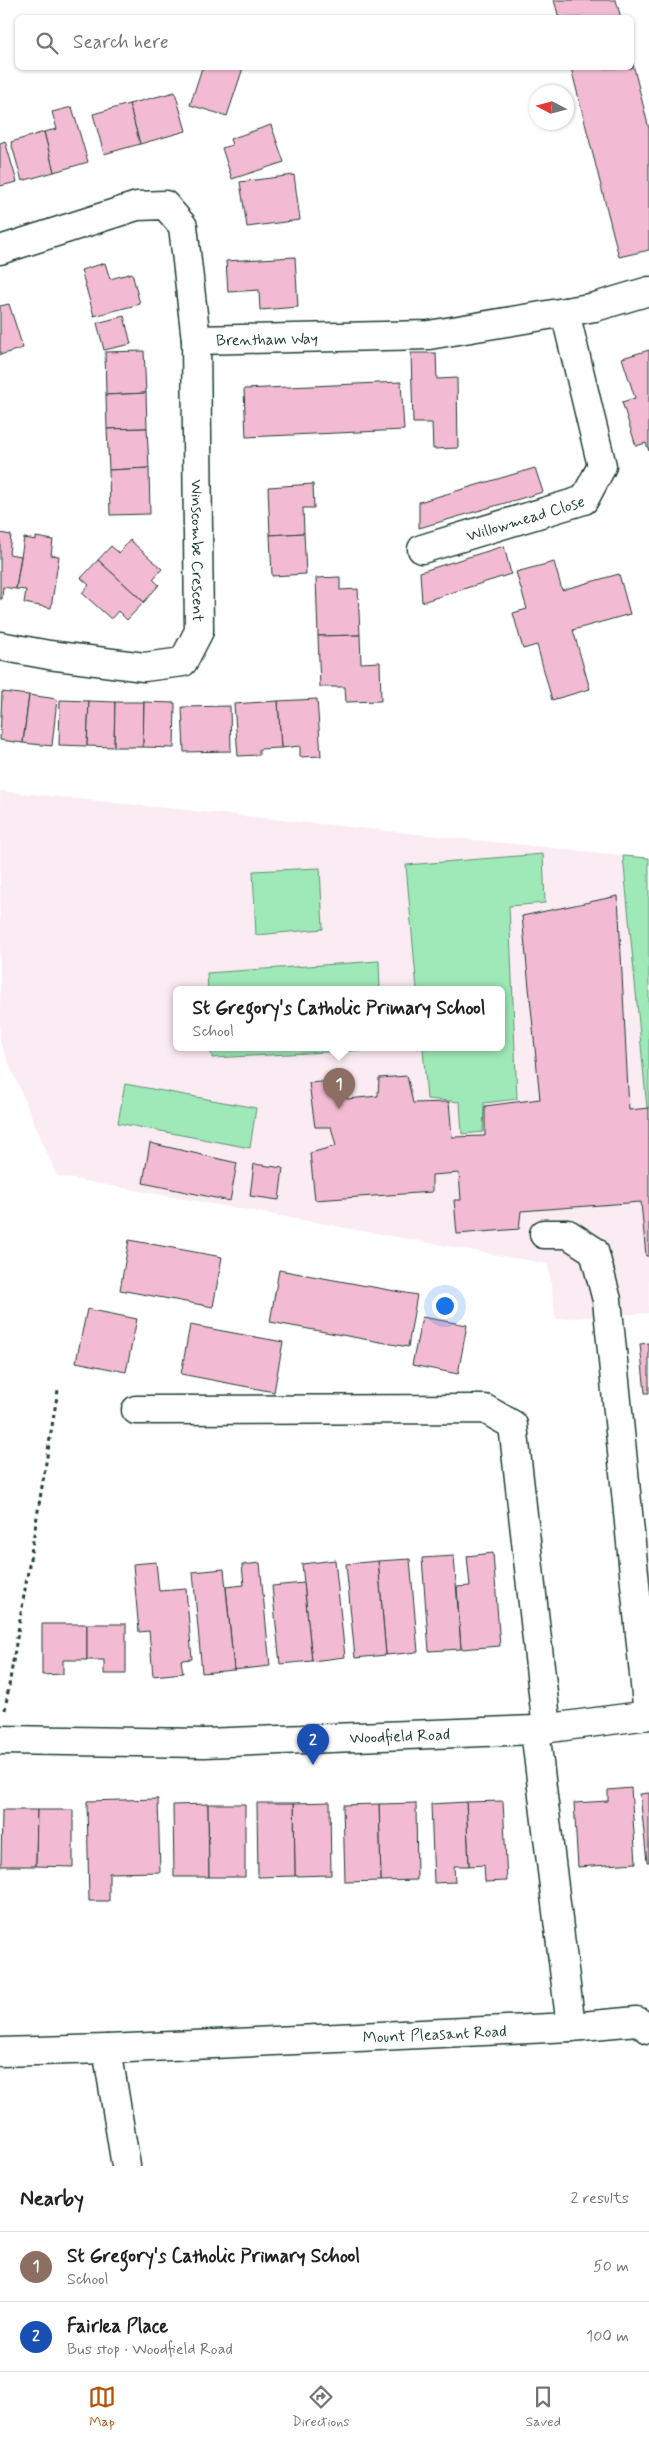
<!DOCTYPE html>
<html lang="en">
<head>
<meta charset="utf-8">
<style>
	:root { --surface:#fff; --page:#f6f6f6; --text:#202124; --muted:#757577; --line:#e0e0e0; --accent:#b45309 }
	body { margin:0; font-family:Mynerve,sans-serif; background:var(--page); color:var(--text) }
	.compass { position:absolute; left:529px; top:85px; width:45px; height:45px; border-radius:50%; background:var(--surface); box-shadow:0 1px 4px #0004; rotate:276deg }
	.you { position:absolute; left:444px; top:1305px; width:18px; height:18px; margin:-12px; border:4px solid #fff; border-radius:50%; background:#1a73e8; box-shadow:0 0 0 8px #1a73e833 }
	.badge { display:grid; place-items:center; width:32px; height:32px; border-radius:50%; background:var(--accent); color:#fff; font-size:16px; font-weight:700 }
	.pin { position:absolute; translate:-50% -41px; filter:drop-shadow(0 1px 2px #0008) }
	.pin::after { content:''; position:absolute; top:26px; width:18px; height:15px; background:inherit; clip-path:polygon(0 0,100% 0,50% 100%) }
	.popup { position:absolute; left:173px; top:986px; width:332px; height:65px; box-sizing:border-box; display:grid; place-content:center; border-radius:8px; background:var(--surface); filter:drop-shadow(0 1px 4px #0005); font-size:16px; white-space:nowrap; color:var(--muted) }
	.popup b { font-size:19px; color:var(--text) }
	.popup::after { content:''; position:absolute; left:50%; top:100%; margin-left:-10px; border:10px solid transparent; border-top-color:var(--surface) }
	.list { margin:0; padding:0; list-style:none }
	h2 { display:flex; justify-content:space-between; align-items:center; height:65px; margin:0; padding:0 20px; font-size:21px }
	h2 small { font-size:16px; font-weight:400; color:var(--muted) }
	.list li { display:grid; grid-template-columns:32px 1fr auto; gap:15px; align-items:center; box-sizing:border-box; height:70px; padding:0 20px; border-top:1px solid var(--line) }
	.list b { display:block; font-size:19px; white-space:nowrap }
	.list p { margin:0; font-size:16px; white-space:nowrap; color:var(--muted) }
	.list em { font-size:16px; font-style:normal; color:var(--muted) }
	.icon { flex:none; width:28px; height:28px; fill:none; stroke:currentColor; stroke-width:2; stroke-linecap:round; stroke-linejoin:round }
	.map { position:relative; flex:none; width:649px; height:2166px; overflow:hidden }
	.search { position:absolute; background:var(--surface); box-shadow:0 1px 4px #0004; left:15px; right:15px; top:15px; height:55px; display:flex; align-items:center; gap:12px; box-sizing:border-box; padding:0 18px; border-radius:8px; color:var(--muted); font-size:19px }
	.sheet { height:205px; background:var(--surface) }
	nav { display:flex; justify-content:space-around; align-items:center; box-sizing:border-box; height:70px; border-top:1px solid var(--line); background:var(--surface); font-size:14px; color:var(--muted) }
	nav a { display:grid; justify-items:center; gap:2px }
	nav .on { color:var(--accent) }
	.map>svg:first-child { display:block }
	.built { fill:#fbebf2; fill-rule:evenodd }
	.green { fill:#9fe9b8; stroke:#5f9376 }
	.building { fill:#f2bbd3; stroke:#1f3d34 }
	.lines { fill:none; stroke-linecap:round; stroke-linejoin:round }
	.minor-casing { stroke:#1f3d34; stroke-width:31 }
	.path { stroke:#1f3d34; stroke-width:3; stroke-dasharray:4 4; stroke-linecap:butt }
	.minor { stroke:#fff; stroke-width:28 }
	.labels { text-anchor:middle; stroke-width:4; stroke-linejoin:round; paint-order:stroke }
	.street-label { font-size:16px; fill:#1f3d34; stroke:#fff }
</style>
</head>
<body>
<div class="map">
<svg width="649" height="2166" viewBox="0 0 649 2166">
	<rect width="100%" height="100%" fill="#fff"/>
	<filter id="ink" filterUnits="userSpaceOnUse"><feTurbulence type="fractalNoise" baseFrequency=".02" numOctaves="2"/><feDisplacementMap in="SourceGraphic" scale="10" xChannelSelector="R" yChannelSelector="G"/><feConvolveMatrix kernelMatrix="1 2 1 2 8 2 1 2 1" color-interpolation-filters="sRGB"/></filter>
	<g filter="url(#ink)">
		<!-- built -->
		<path class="built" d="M0 791 649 858V1313L556 1319 548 1264 57 1176 0 1042ZM176 990H502V1048H176Z"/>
		<!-- green -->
		<g class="green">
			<path d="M543 854 545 903 509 906 517 1099 484 1103 483 1132 462 1134 460 1102 427 1099 423 1048H502V990H417L406 865Z"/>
			<path d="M623 856 649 858V1108H647Z"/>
			<path d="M320 868 323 929 256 935 253 871Z"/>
			<path d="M379 961 380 990H208L207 973Z"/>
			<path d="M211 1048H383V1049L212 1058Z"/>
			<path d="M125 1084 256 1108 250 1148 118 1123Z"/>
		</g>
		<!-- building -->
		<g class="building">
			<path d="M554 0H616L621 18H559Z"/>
			<path d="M632 60 649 129V250L619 257 571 68H632Z"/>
			<path d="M202 68H243L227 116 190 105Z"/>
			<path d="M175 92 186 131 140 144 129 104Z"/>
			<path d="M129 104 140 144 104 154 93 114Z"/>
			<path d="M72 107 88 162 54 172 44 132 57 129 52 112Z"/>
			<path d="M271 125 284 162 232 179 222 148 232 145 230 139Z"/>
			<path d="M44 132 54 172 22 181 11 142Z"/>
			<path d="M5 141 17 182 0 186V143Z"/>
			<path d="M294 175 300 220 247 227 240 182Z"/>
			<path d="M295 257 298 307 260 310 259 290 228 292 226 261Z"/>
			<path d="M105 263 110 279 132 273 140 304 94 316 81 270Z"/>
			<path d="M9 304 23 348 0 355V306Z"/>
			<path d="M124 316 131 344 104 350 97 323Z"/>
			<path d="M649 350V451L646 443 636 446 622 402 635 398 622 358Z"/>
			<path d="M144 351 146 393 106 395 105 352Z"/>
			<path d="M411 353H436L437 379 457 378 458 448 433 449 432 423H413Z"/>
			<path d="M401 382 404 430 246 437 244 389Z"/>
			<path d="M146 393 147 428 107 429 106 395Z"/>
			<path d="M147 428 149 468 109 470 107 429Z"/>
			<path d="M149 468 150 514 110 515 109 470Z"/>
			<path d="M535 468 543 492 419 528V502Z"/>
			<path d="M313 484 314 508H303L304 533 270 535 268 487Z"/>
			<path d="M0 533 11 535 9 554 21 556 16 589 3 587 2 599H0Z"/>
			<path d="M304 533 306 574 272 576 270 535Z"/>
			<path d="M36 537 53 540 51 555 59 556 51 608 24 603 26 590 16 589 24 538 36 540Z"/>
			<path d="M130 540 162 569 153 579 159 585 144 602 98 560 111 546 119 553Z"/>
			<path d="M504 546 511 574 422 602 420 572Z"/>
			<path d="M98 560 144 602 127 620 118 611 111 619 82 593 89 585 81 578Z"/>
			<path d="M554 562 562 590 619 574 630 614 573 630 590 689 552 700 537 645 523 649 513 613 527 609 516 572Z"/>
			<path d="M340 577V590L358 589 360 635 318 636 316 578Z"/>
			<path d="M360 635 361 663 380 662 381 701 346 702 345 687H320L318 636Z"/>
			<path d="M2 692 29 695 23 743 0 740Z"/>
			<path d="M29 695 57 699 52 746 23 743Z"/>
			<path d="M317 699 321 756 300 757V746L281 748 278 701Z"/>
			<path d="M60 700 89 701 87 746 59 745Z"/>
			<path d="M89 701 115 702 114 747 87 746Z"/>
			<path d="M278 701 281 748 259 749V755L238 756 234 704Z"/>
			<path d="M115 702H144L143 747H114Z"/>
			<path d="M144 702 175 703 174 748 143 747Z"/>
			<path d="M230 706 231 751 184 752 182 707Z"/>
			<path d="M618 896 629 1110 649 1108V1256H646L641 1202 521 1211 519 1229 457 1234 454 1200H461L459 1173 432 1175V1192L315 1200 310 1153 336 1146 331 1127H315L309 1083 344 1080 347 1099 378 1096 379 1078 407 1076 413 1103 449 1102 452 1137 485 1136V1106L540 1099 522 916Z"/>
			<path d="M150 1143 237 1163 230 1201 143 1183Z"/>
			<path d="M254 1164 283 1168 279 1200 250 1196Z"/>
			<path d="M129 1240 222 1257 213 1307 120 1290Z"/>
			<path d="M279 1270 417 1295 408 1347 270 1322Z"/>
			<path d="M87 1309 137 1319 126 1372 76 1362Z"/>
			<path d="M422 1317 467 1325 458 1374 412 1365Z"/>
			<path d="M190 1325 283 1342 274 1392 181 1374Z"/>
			<path d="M649 1343V1393H645L640 1344Z"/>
			<path d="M493 1553 500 1646 461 1649 457 1587 470 1586 467 1556Z"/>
			<path d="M454 1556 461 1649 429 1651 422 1558Z"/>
			<path d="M410 1559 418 1652 386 1655 378 1561Z"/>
			<path d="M335 1560 345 1657 312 1661 302 1564Z"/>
			<path d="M378 1561 386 1655 355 1658 346 1564Z"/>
			<path d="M156 1562 159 1591 186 1589 192 1659 181 1660 183 1673 153 1676 149 1631 139 1632 133 1564Z"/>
			<path d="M260 1563 270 1666 234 1670 226 1587 244 1585 242 1565Z"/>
			<path d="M224 1569 234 1670 202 1673 193 1572Z"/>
			<path d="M304 1583 312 1661 280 1664 272 1586Z"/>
			<path d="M42 1624H87V1660H63V1674L42 1675Z"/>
			<path d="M87 1624H126V1674H104V1660H87Z"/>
			<path d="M631 1788 636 1863 578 1867 574 1803 608 1801V1790Z"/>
			<path d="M649 1793V1862H647L640 1794Z"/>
			<path d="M158 1799 160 1872 109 1873V1901H89L87 1801Z"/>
			<path d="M503 1801 507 1881 485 1882 484 1865 469 1866 466 1802Z"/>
			<path d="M330 1802 331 1875 295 1876 294 1803Z"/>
			<path d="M466 1802 469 1866H454L455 1882 434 1883 431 1804Z"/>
			<path d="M257 1803H294L295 1876 258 1877Z"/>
			<path d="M416 1803 417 1880 381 1881 379 1804Z"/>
			<path d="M208 1804 209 1877H174L173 1805Z"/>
			<path d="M208 1804H245V1877H209Z"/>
			<path d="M379 1804 381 1881 345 1882 343 1805Z"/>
			<path d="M2 1810H37L36 1866H1Z"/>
			<path d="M37 1810H73V1867L36 1866Z"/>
		</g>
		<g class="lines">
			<!-- minor casing -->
			<g class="minor-casing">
				<g id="minor">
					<path id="s1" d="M0 250 137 206 165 205 183 226 196 340 199 631 183 662 144 667 49 655 0 646"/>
					<path id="s2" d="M196 340 429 335 595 307 649 291"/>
					<path id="s3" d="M422 549 584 500 602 466 565 312"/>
					<path d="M544 1234H568L594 1251 607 1300 648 1715"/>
					<path d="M136 1410 485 1409 513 1425 547 1729"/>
					<path id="s4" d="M0 1740 204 1743 535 1730 649 1715"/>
					<path d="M571 2027 637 2021 649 2029"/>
					<path d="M107 2049 126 2166"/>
					<path id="s5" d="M0 2052 107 2049 571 2027 535 1730"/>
				</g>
			</g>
			<!-- path -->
			<path class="path" d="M5 1710 58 1390"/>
			<!-- minor -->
			<use href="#minor" class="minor"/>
		</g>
	</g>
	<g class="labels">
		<!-- street labels -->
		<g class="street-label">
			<text dy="6" stroke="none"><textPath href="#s2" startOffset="71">Brentham Way</textPath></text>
			<text dy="6" stroke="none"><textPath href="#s3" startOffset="108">Willowmead Close</textPath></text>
			<text dy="6" stroke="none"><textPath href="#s1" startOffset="525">Winscombe Crescent</textPath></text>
			<text dy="6" stroke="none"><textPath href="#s4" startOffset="400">Woodfield Road</textPath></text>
			<text dy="6" stroke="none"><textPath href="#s5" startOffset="435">Mount Pleasant Road</textPath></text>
		</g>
	</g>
</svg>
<svg class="compass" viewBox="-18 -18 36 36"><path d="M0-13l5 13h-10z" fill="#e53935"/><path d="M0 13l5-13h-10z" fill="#757577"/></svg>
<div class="you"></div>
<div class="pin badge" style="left:339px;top:1109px;background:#8d6e63">1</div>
<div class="popup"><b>St Gregory's Catholic Primary School</b>School</div>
<div class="pin badge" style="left:313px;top:1765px;background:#1a4fb4">2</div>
<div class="search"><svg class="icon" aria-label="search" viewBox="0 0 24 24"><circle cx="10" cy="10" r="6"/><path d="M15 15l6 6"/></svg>Search here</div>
</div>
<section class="sheet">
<h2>Nearby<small>2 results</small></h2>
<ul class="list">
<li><span class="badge" style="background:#8d6e63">1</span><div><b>St Gregory's Catholic Primary School</b><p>School</p></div><em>50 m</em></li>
<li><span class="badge" style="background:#1a4fb4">2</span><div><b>Fairlea Place</b><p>Bus stop · Woodfield Road</p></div><em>100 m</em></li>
</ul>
</section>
<nav>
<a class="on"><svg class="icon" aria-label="map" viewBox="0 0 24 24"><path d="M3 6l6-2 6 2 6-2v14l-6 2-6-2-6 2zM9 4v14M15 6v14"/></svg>Map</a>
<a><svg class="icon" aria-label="directions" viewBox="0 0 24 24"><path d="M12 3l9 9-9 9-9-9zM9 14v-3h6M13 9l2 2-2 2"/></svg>Directions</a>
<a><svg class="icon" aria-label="saved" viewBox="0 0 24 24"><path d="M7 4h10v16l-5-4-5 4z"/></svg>Saved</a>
</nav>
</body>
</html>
